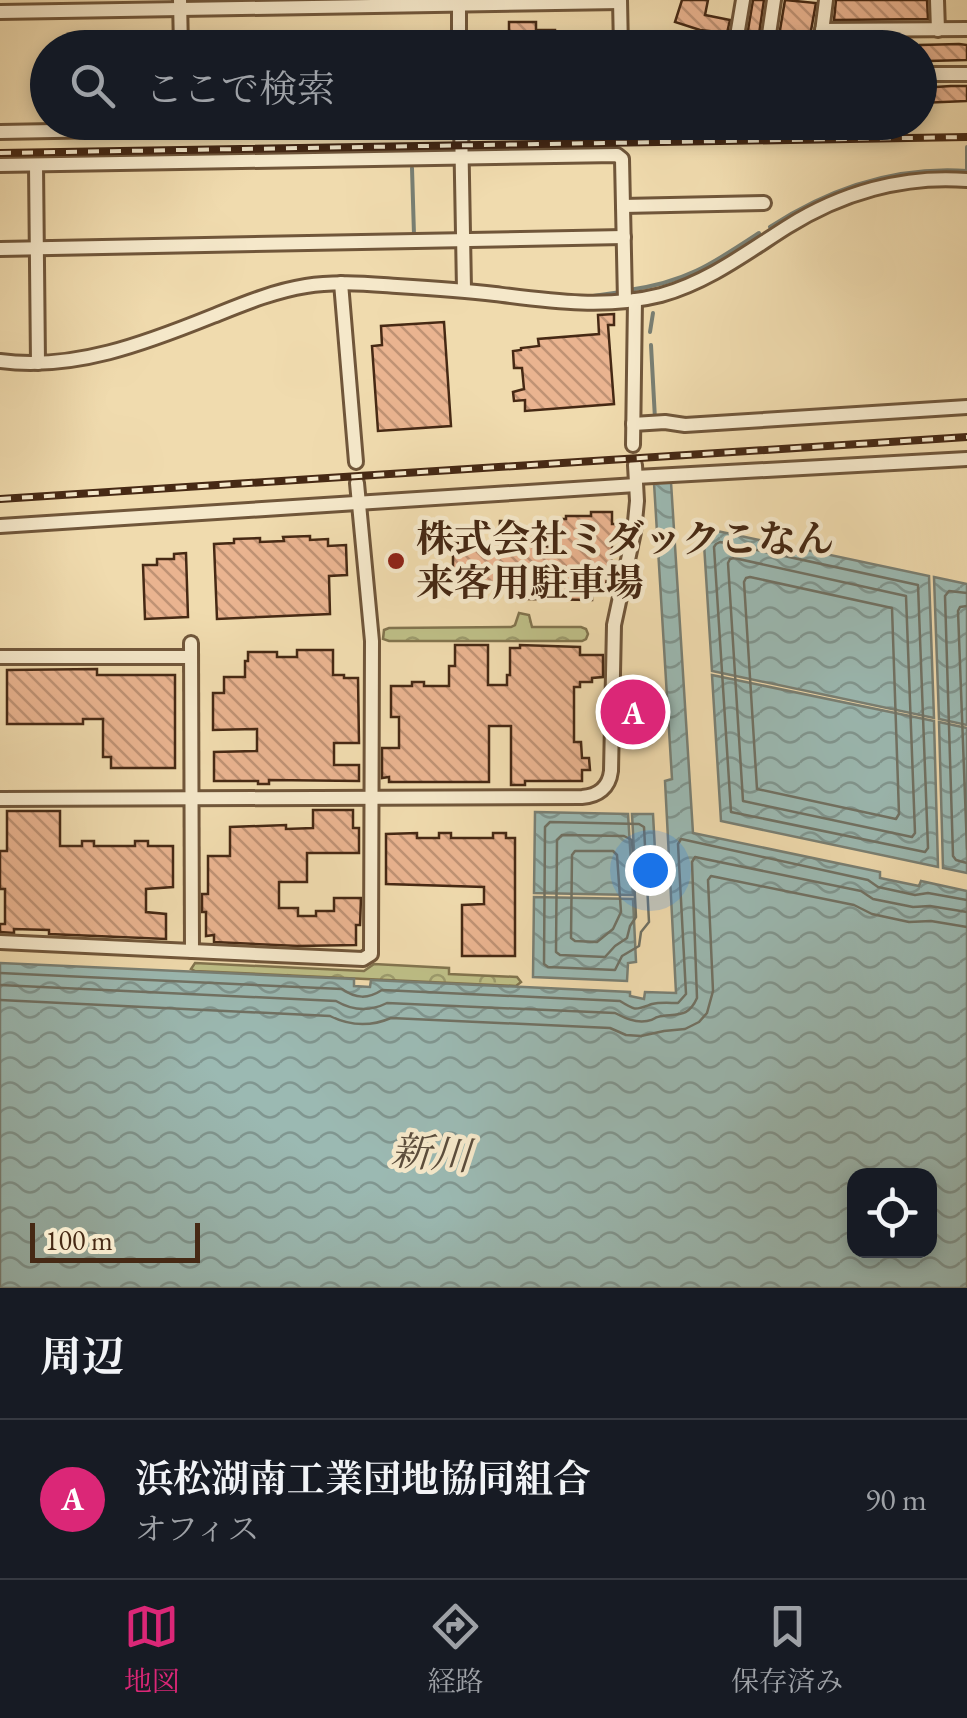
<!DOCTYPE html>
<html lang="ja">
<head>
<meta charset="utf-8">
<style>
	:root { --surface:#171b24; --page:#242831; --text:#f1f3f6; --muted:#9ea1a6; --line:#363941; --accent:#db2777 }
	body { margin:0; font-family:"EB Garamond","Noto Serif JP",serif; background:var(--page); color:var(--text) }
	.controls { position:absolute; right:30px; bottom:30px; display:grid; overflow:hidden; border-radius:20px; box-shadow:0 5px 15px #0003 }
	.controls button { width:90px; height:90px; display:grid; place-items:center; padding:0; border:0; border-bottom:2px solid var(--line); background:var(--surface); color:var(--text); font:50px sans-serif }
	.scale { position:absolute; left:30px; bottom:25px; width:170px; box-sizing:border-box; padding-left:10px; border:5px solid #462914; border-top:0; font-size:28px; line-height:35px; white-space:nowrap; color:#462914; -webkit-text-stroke:8px #f5e8ca; paint-order:stroke }
	.you { position:absolute; left:650px; top:870px; width:35px; height:35px; margin:-25px; border:8px solid #fff; border-radius:50%; background:#1a73e8; box-shadow:0 0 0 15px #1a73e833 }
	.badge { display:grid; place-items:center; width:65px; height:65px; border-radius:50%; background:var(--accent); color:#fff; font-size:32px; font-weight:700 }
	.pin { position:absolute; translate:-50% -50%; border:5px solid #fff; box-shadow:0 2px 10px #0006 }
	.list { margin:0; padding:0; list-style:none }
	h2 { display:flex; justify-content:space-between; align-items:center; height:130px; margin:0; padding:0 40px; font-size:42px }
	h2 small { font-size:32px; font-weight:400; color:var(--muted) }
	.list li { display:grid; grid-template-columns:65px 1fr auto; gap:30px; align-items:center; box-sizing:border-box; height:160px; padding:0 40px; border-top:2px solid var(--line) }
	.list b { display:block; font-size:38px; white-space:nowrap }
	.list p { margin:0; font-size:32px; white-space:nowrap; color:var(--muted) }
	.list em { font-size:32px; font-style:normal; color:var(--muted) }
	.icon { flex:none; width:55px; height:55px; fill:none; stroke:currentColor; stroke-width:2; stroke-linecap:round; stroke-linejoin:round }
	.map { position:relative; flex:none; width:967px; height:1288px; overflow:hidden }
	.search { position:absolute; background:var(--surface); box-shadow:0 5px 15px #0003; left:30px; right:30px; top:30px; height:110px; display:flex; align-items:center; gap:25px; box-sizing:border-box; padding:0 35px; border-radius:55px; color:var(--muted); font-size:38px }
	.sheet { height:290px; background:var(--surface) }
	nav { display:flex; justify-content:space-around; align-items:center; box-sizing:border-box; height:140px; border-top:2px solid var(--line); background:var(--surface); font-size:28px; color:var(--muted) }
	nav a { display:grid; justify-items:center; gap:5px }
	nav .on { color:var(--accent) }
	.map>svg:first-child { display:block }
	.forest { fill:url(#forest-crowns); stroke:#82744e; stroke-width:2.5 }
	.water { fill:url(#water-waves); stroke:#797f73; stroke-width:2.5; fill-rule:evenodd }
	.lines { fill:none; stroke-linecap:round; stroke-linejoin:round }
	.shore { stroke:#707163; stroke-width:2.5 }
	.stream { stroke:#797f73; stroke-width:4 }
	.building { fill:url(#building-back-hatch); stroke:#462914; stroke-width:2.5 }
	.minor-casing { stroke:#70563a; stroke-width:18 }
	.minor { stroke:#f5e8ca; stroke-width:12 }
	.rail-casing { stroke:#462914; stroke-width:8 }
	.rail { stroke:#f5e8ca; stroke-width:4; stroke-dasharray:11; stroke-linecap:butt }
	.poi-dot { fill:#8f2418; stroke:#f5e8ca; stroke-width:4 }
	.labels { text-anchor:middle; stroke-width:9; stroke-linejoin:round; paint-order:stroke }
	.poi-label { font-size:38px; font-weight:bold; fill:#462914; stroke:#f5e8ca; text-anchor:start }
	.water-label { font-size:40px; font-style:italic; fill:#5b4d3c; stroke:#f5e8ca }
</style>
</head>
<body>
<div class="map">
<svg width="967" height="1288" viewBox="0 0 967 1288">
	<defs>
		<pattern id="forest-crowns" width="20" height="18" patternUnits="userSpaceOnUse" patternTransform="scale(2.5)"><rect width="20" height="18" fill="#bebf87"/><path d="M2 6a3 3 0 1 1 6 0M12 15a3 3 0 1 1 6 0" fill="none" stroke="#9c9b6d"/></pattern>
		<pattern id="water-waves" width="16" height="10" patternUnits="userSpaceOnUse" patternTransform="scale(2.5)"><rect width="16" height="10" fill="#9bb9b2"/><path d="M0 5q4-4 8 0t8 0" fill="none" stroke="#809690"/></pattern>
		<pattern id="building-back-hatch" width="6" height="6" patternUnits="userSpaceOnUse" patternTransform="scale(2.5)"><rect width="6" height="6" fill="#eab490"/><path d="M-1 5l2 2M0 0l6 6M5-1l2 2" fill="none" stroke="#bf9274"/></pattern>
	</defs>
	<rect width="100%" height="100%" fill="#f0dbae"/>
	<filter id="stains"><feTurbulence type="fractalNoise" baseFrequency=".002" numOctaves="4"/><feColorMatrix values="0 0 0 0 .2 0 0 0 0 .09 0 0 0 0 .02 0 0 0 .5 -.17"/></filter>
	<radialGradient id="worn" r=".72"><stop offset=".6" stop-color="#630" stop-opacity="0"/><stop offset="1" stop-color="#630" stop-opacity=".3"/></radialGradient>
	<!-- forest -->
	<g class="forest">
		<path d="M519 613 529 615 532 627H581L586 629 588 634 586 639 582 641H389L383 639 384 630 389 628 511 627 515 625Z"/>
		<path d="M195 963 364 971 374 964 449 968V974L517 977 521 982 516 986 195 971 191 969Z"/>
	</g>
	<!-- water -->
	<g class="water">
		<path d="M671 482 693 833 880 872V878L919 886 921 881 967 891V1288H0V963L354 979V986L370 987 371 980 630 992V996L644 999 645 992 676 993 665 781 672 779 654 483ZM854 1176H930V1250H854Z"/>
		<path d="M703 528 929 576 934 718 712 671Z"/>
		<path d="M934 577 967 584V725L939 719Z"/>
		<path d="M712 675 934 721 938 867 721 821Z"/>
		<path d="M939 722 967 728V873L943 868Z"/>
		<path d="M535 812 628 814 633 895 534 893Z"/>
		<path d="M632 814H653L657 887 636 888Z"/>
		<path d="M534 897 633 899 636 962 628 963 627 981 533 977Z"/>
	</g>
	<g class="lines">
		<!-- shore -->
		<g class="shore">
			<path d="M720 542 918 585 928 848 925 852 731 812 714 547 716 544Z"/>
			<path d="M734 558 906 596 915 833 912 837 743 801 728 563 730 559Z"/>
			<path d="M750 577 892 608 899 814 896 819 757 789 744 582 746 578Z"/>
			<path d="M967 593 949 591 945 596 953 856 956 860 967 863"/>
			<path d="M967 606 960 607 958 611 967 849"/>
			<path d="M550 822 639 824 644 827 649 922 641 932 639 946 622 956 615 970 548 967 544 964 545 827Z"/>
			<path d="M562 835 624 836 632 840 636 917 630 926 627 938 615 946 605 957 560 955 556 952 557 840Z"/>
			<path d="M575 851H613L617 855 621 912 613 929 597 942 575 941 571 938 572 855Z"/>
			<path d="M0 973 342 989C356 999 368 999 382 990L620 1001C636 1011 635 1010 652 1004 660 1002 670 1003 678 1003L686 994 678 844 681 839 868 880 878 887 915 895 928 893 967 900"/>
			<path d="M0 985 336 1001C353 1011 369 1012 387 1003L615 1013C625 1018 635 1023 647 1021 658 1019 652 1017 663 1016 680 1014 689 1016 697 998L692 862 695 857 861 891 873 899 913 907 930 906 967 912"/>
			<path d="M0 1000 330 1016C350 1026 370 1027 391 1018L610 1028 626 1035 641 1036 664 1031 685 1029 699 1022 707 1013 713 991 708 880 711 876 854 905 872 914 909 922 931 921 967 927"/>
		</g>
		<!-- stream -->
		<g class="stream">
			<path d="M412 168 414 235"/>
			<path d="M770 227C830 188 894 166 967 171V147"/>
			<path d="M42 242 200 239"/>
			<path d="M0 243 32 242"/>
			<path d="M629 290C686 282 712 264 759 233"/>
			<path d="M586 297 621 292"/>
			<path d="M650 332 653 313"/>
			<path d="M651 345 655 419"/>
		</g>
	</g>
	<!-- building -->
	<g class="building">
		<path d="M682 0H708L705 15 730 20 727 33 700 30 675 22Z"/>
		<path d="M753 0H764L757 48H745Z"/>
		<path d="M785 0 816 3 808 47 790 45 789 48H777Z"/>
		<path d="M836 0H927L928 19 834 20Z"/>
		<path d="M509 22H536V30H555V37H570L571 48H519V40H509Z"/>
		<path d="M959 44 967 45V60L928 61 925 56H920V45Z"/>
		<path d="M951 86H967V101L920 103V88Z"/>
		<path d="M614 314V325H608L614 404 525 411V400L514 401 513 392 524 389 522 368H514L513 351 521 350V348L539 346 538 339 599 334 598 315Z"/>
		<path d="M444 322 451 426 378 431 372 346 382 345 381 326Z"/>
		<path d="M591 512H612V524H618V535H612V555L605 589H598V592H592V600L528 599V587H520V584H453V543H499L500 521H516V545L560 547V519H566V516H591Z"/>
		<path d="M310 536V540L328 539V546L346 545 347 575 329 576 330 614 217 619 214 544 234 543V539L260 538V542L284 541 283 537Z"/>
		<path d="M186 553 188 617 145 619 143 565H157V559H174V554Z"/>
		<path d="M455 645H488V685H507V675H510V648H520V645L580 647V655H603V677L592 678V682H580V687H574V742H581L582 758H589L590 770H582V781H525V785H511V726H489V782H389V777L382 778V748H399V717H391V686H412V682H424V686H449V666H455Z"/>
		<path d="M297 650H333V675H344V678H358L359 743H334V765H359V781L269 780V784H258V781H214V752L257 751V729L213 730V693H224V677H245V661H248V652H277V657H297Z"/>
		<path d="M97 669V675H175V768H111V757H103V719H83V724H7V670Z"/>
		<path d="M625 692 641 693V731H624Z"/>
		<path d="M313 810H353V828H359V853H307V882H279V908H298V916H316V911H334V898H361L360 925H356V945L298 946 214 942V935L206 936V912H202V894H208V856H230V827L286 825V829L313 828Z"/>
		<path d="M7 811H60V846H82V841H94V846H135V841H148V846H173V887L146 889V912L166 914V939L49 934V930L14 929V933L0 932V924H5V889H0V851H7Z"/>
		<path d="M417 833V838H439V833H451V838H493V833H506V838H515V956H462V905L484 904V887L386 884V834Z"/>
	</g>
	<g class="lines">
		<!-- minor casing -->
		<g class="minor-casing">
			<g id="minor">
				<path d="M180 0 181 48"/>
				<path d="M459 0V48"/>
				<path d="M620 0 621 48"/>
				<path d="M937 0 938 30"/>
				<path d="M0 12 620 2"/>
				<path d="M822 30 967 29"/>
				<path d="M880 31V48"/>
				<path d="M735 48 743 0"/>
				<path d="M767 48 774 0"/>
				<path d="M820 48 826 0"/>
				<path d="M920 74H967"/>
				<path d="M461 122 464 290"/>
				<path d="M0 132 533 122"/>
				<path d="M0 165 617 155 622 159 625 301"/>
				<path d="M36 165 38 363"/>
				<path d="M623 206 764 203"/>
				<path d="M0 249 624 237"/>
				<path d="M341 283 356 462"/>
				<path d="M0 361C73 371 146 343 213 316 243 304 274 291 306 286 336 281 367 284 397 286 430 288 462 290 495 294 550 301 606 309 661 295 708 282 746 253 787 227 841 193 903 175 967 180"/>
				<path d="M633 424 665 422 685 425 967 407"/>
				<path d="M633 445 635 300"/>
				<path d="M636 477 967 459"/>
				<path d="M0 526 636 485"/>
				<path d="M191 643 192 951"/>
				<path d="M0 657H191"/>
				<path d="M0 799 582 797C598 796 609 788 611 771L614 625 634 532 637 501 635 465"/>
				<path d="M0 942 363 959 371 954 372 641 357 483"/>
			</g>
		</g>
		<!-- minor -->
		<use href="#minor" class="minor"/>
		<!-- rail casing -->
		<g class="rail-casing">
			<g id="rail">
				<path d="M0 153 967 137"/>
				<path d="M0 499 967 437"/>
			</g>
		</g>
		<!-- rail -->
		<use href="#rail" class="rail"/>
	</g>
	<!-- markers -->
	<circle class="poi-dot" cx="396" cy="561" r="10"/>
	<g class="labels">
		<!-- poi labels -->
		<g class="poi-label">
			<text x="416" y="552">株式会社ミダックこなん<tspan x="416" dy="44">来客用駐車場</tspan></text>
		</g>
		<!-- water labels -->
		<g class="water-label">
			<text transform="translate(431 1153) rotate(4)" y="14">新川</text>
		</g>
	</g>
	<rect width="100%" height="100%" filter="url(#stains)"/>
	<rect width="100%" height="100%" fill="url(#worn)"/>
</svg>
<div class="controls">
<button><svg class="icon" aria-label="locate" viewBox="0 0 24 24"><circle cx="12" cy="12" r="6"/><path d="M12 2v4M12 18v4M2 12h4M18 12h4"/></svg></button>
</div>
<div class="scale">100 m</div>
<div class="you"></div>
<div class="pin badge" style="left:633px;top:712px">A</div>
<div class="search"><svg class="icon" aria-label="search" viewBox="0 0 24 24"><circle cx="10" cy="10" r="6"/><path d="M15 15l6 6"/></svg>ここで検索</div>
</div>
<section class="sheet">
<h2>周辺<small></small></h2>
<ul class="list">
<li><span class="badge">A</span><div><b>浜松湖南工業団地協同組合</b><p>オフィス</p></div><em>90 m</em></li>
</ul>
</section>
<nav>
<a class="on"><svg class="icon" aria-label="map" viewBox="0 0 24 24"><path d="M3 6l6-2 6 2 6-2v14l-6 2-6-2-6 2zM9 4v14M15 6v14"/></svg>地図</a>
<a><svg class="icon" aria-label="directions" viewBox="0 0 24 24"><path d="M12 3l9 9-9 9-9-9zM9 14v-3h6M13 9l2 2-2 2"/></svg>経路</a>
<a><svg class="icon" aria-label="saved" viewBox="0 0 24 24"><path d="M7 4h10v16l-5-4-5 4z"/></svg>保存済み</a>
</nav>
</body>
</html>
